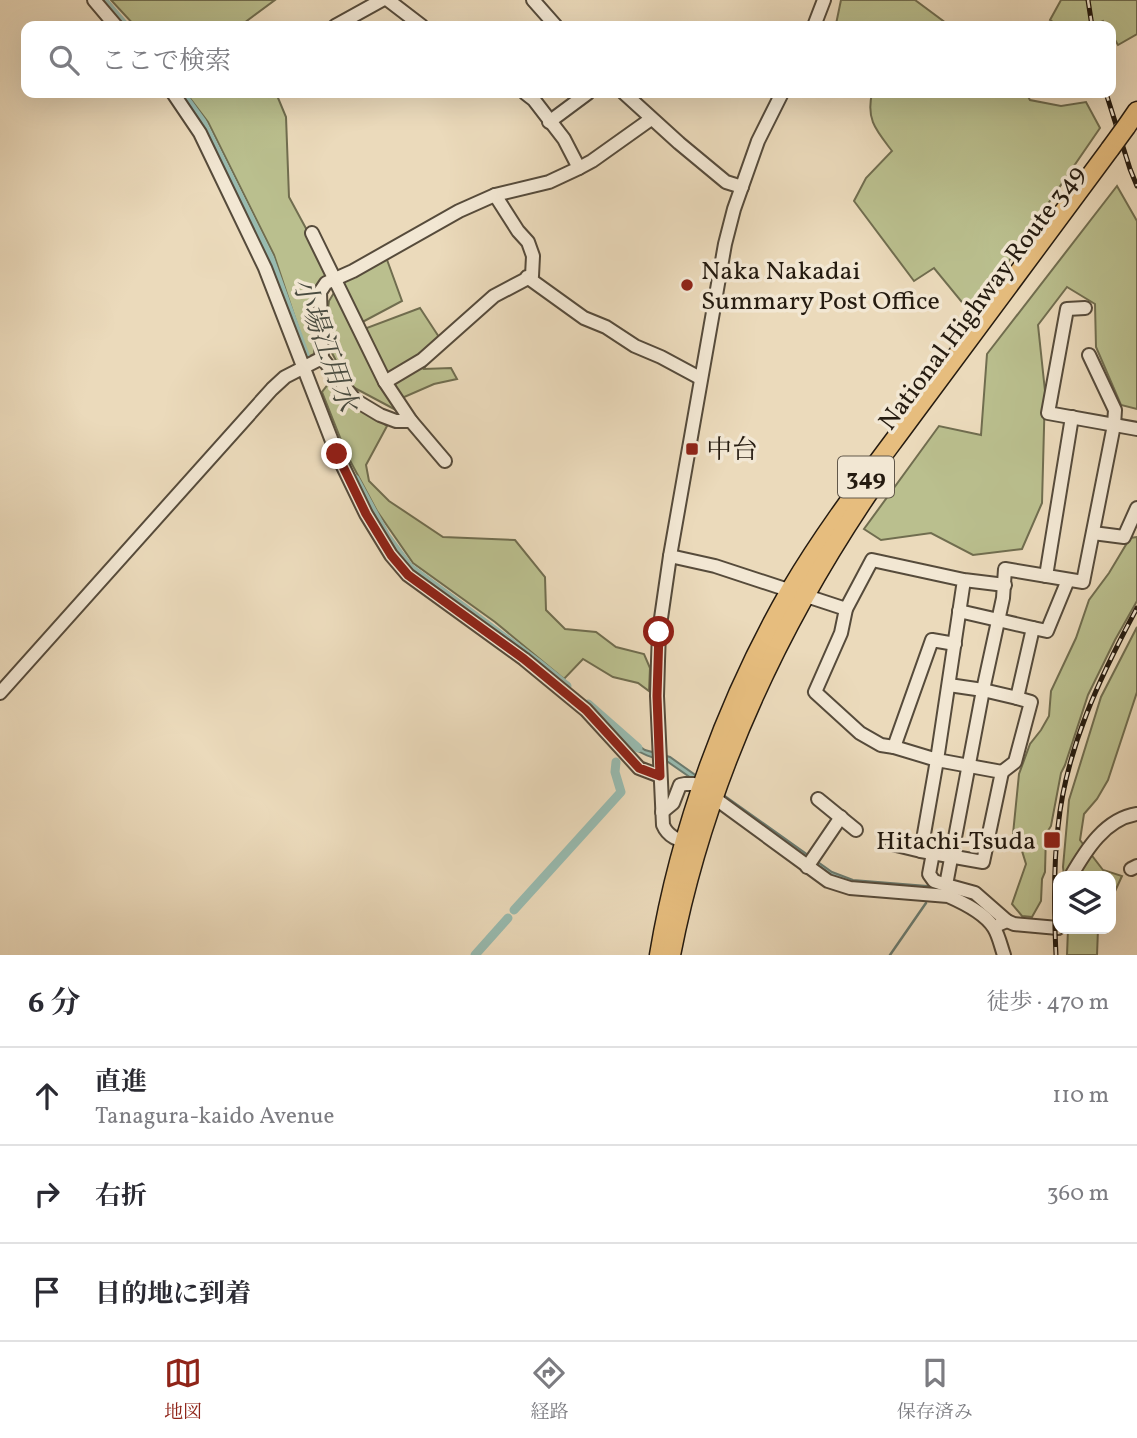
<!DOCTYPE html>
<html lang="ja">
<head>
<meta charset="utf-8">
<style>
	:root { --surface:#fff; --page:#f2f2f3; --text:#2b2b33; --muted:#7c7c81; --line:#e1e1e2; --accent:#8f2418 }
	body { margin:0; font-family:Vollkorn,"Noto Serif JP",serif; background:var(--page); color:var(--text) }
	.controls { position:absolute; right:21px; bottom:21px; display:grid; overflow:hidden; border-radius:14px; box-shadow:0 7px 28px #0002 }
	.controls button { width:63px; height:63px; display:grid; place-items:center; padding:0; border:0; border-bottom:2px solid var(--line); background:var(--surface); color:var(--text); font:35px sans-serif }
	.stop { position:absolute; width:21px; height:21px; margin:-16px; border:5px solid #8f2418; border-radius:50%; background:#fff }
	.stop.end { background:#8f2418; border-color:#fff; box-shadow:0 2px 7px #0008 }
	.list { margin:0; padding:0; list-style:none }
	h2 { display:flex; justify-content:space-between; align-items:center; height:91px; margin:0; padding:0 28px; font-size:30px }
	h2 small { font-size:23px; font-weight:400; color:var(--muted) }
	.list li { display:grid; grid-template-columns:46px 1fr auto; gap:21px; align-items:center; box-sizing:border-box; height:98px; padding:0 28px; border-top:2px solid var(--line) }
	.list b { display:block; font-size:26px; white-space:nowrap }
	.list p { margin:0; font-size:23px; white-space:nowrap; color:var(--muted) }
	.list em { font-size:23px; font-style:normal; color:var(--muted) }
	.icon { flex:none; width:38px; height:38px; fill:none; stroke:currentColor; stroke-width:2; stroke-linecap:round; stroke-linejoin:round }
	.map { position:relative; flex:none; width:1137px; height:955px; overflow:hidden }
	.search { position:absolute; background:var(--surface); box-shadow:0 7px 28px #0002; left:21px; right:21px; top:21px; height:77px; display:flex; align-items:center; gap:18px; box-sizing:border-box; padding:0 24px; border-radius:14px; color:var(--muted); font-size:26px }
	.sheet { height:385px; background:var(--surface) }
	nav { display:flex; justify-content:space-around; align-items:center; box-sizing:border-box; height:98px; border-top:2px solid var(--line); background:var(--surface); font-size:19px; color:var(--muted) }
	nav a { display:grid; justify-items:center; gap:4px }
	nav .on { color:var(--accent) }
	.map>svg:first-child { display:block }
	.green { fill:#babf8e; stroke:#706d4f; stroke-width:2 }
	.water { fill:#98bbb0; stroke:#6a7b70; stroke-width:2 }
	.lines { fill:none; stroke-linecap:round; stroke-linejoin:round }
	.stream { stroke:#6a7b70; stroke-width:2.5 }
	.canal { stroke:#98bbb0; stroke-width:9 }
	.minor-casing { stroke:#564b3b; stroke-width:16 }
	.highway-casing { stroke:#251b10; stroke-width:21 }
	.minor { stroke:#f2e7d3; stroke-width:12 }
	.highway { stroke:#e6bd7e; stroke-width:18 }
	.rail-casing { stroke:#251b10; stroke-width:5 }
	.rail { stroke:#f2e7d3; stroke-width:2.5; stroke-dasharray:8; stroke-linecap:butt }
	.highway-bridge-casing { stroke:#251b10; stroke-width:21; stroke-linecap:butt }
	.highway-bridge { stroke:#e6bd7e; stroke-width:18 }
	.route { stroke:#8f2418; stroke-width:9 }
	.poi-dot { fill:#8f2418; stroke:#f2e7d3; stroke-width:2.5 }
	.labels { text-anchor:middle; stroke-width:7; stroke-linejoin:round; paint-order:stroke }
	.shield { fill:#f2e7d3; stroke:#62584a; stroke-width:2 }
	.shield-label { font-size:24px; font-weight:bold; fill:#251b10 }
	.poi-label { font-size:26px; fill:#251b10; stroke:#f2e7d3; text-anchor:start }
	.street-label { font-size:26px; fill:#251b10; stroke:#f2e7d3 }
	.water-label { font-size:28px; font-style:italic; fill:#484b40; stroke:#f2e7d3 }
</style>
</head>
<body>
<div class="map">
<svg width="1137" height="955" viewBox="0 0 1137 955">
	<rect width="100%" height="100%" fill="#ebdabb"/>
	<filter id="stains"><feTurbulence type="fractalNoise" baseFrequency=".00286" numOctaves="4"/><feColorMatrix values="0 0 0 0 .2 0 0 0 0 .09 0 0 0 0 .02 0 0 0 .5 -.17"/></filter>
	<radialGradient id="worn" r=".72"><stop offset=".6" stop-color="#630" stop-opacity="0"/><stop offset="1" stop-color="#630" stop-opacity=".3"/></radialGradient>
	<!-- green -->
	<g class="green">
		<path d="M111 0H275L240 26H135Z"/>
		<path d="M841 0H915L950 26H839L836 24Z"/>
		<path d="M1061 0H1137V34L1118 45 1111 33V26H1106L1103 21 1092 26H1059L1050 20Z"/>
		<path d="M186 93H276L286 117 289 197 329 271 316 289V333L314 354 308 357 274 255 208 122Z"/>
		<path d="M872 93H1026L1030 100 1061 106 1086 102 1100 128 984 297 970 312 934 268 914 281 854 201 866 178 892 151C876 130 866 120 872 93Z"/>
		<path d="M1117 186 1137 221V409L1121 405 1096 347 1095 304 1067 287 1038 325 1045 391 1042 503 1022 549 973 555 931 533 881 540 864 529 939 426 981 435 987 354Z"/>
		<path d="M386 257 402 301 353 327 396 410 349 385 324 338 329 301 335 291 346 280Z"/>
		<path d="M420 308 439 337 424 369 451 368 457 379 434 384 402 398 384 374 364 329Z"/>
		<path d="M333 378 353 403 387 426 366 465 369 481 389 501 443 537 515 540 545 577 546 610 565 629 596 632 616 647 644 654 650 668 649 691 638 683 613 677 583 659 564 679 495 622 413 563 377 511 347 455 322 392Z"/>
		<path d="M1137 537V601L1115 640 1088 695 1065 765 1061 773 1051 826 1046 834 1045 872 1042 879 1041 901 1032 917 1022 916 1012 904 1026 864 1022 851 1013 834 1019 774 1030 744 1041 730 1049 716 1051 691 1076 638 1089 600 1109 573 1130 538Z"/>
		<path d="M1137 627V692L1108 780 1097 799 1084 814 1080 840 1103 870 1122 876 1111 900V876H1064L1063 867 1069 800 1101 697Z"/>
		<path d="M1068 929H1098L1097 955H1067Z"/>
	</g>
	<!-- water -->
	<path class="water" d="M632 741 645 750 670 757 832 872 853 880 951 888 950 893 839 881 668 762C653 758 640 754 628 745Z"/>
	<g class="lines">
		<!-- stream -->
		<path class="stream" d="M890 955 926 903"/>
		<!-- canal -->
		<g class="canal">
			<path d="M103 0 125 26"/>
			<path d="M181 93 202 122 270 259 309 366"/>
			<path d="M355 479 386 536 409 567 537 662 567 686"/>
			<path d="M588 704 638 748"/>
			<path d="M514 910 621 792 615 772 616 762"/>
			<path d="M475 955 508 918"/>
		</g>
		<!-- minor casing -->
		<g class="minor-casing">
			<g id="minor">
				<path d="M94 0 116 26"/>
				<path d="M388 0 422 26"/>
				<path d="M533 0 556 26"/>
				<path d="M335 26 382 0"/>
				<path d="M814 26 824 0"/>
				<path d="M173 93 200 133 265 268 337 454 366 514 391 555 408 575 524 659 586 710 639 768 660 776"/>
				<path d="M525 93 534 100 564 139 579 168"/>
				<path d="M624 93 679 143 726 182 742 187"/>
				<path d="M549 122 588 93"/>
				<path d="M312 233 385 382 411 421 445 461"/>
				<path d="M527 277 584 318 606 327 635 346 661 357 700 378"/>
				<path d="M1085 308 1067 309 1048 413 1137 429"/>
				<path d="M385 382 422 360 494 296 532 276 533 256 528 242 518 231 495 195"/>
				<path d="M411 421H396L380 415 355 400 322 358 320 292 326 283 353 271 459 211 495 195 549 182 579 168 592 161 651 119"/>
				<path d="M1093 533 1124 537 1137 508"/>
				<path d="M670 556 715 566 846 609"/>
				<path d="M1046 576 1072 417"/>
				<path d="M964 580 937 760 921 851 983 862 1002 772 937 760 894 747 881 745 860 733 815 692 841 633 846 609 872 560 964 580 1005 585"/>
				<path d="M959 611 1033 628"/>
				<path d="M949 685 983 690 1017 698 1033 628 1047 631 1068 580"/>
				<path d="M0 693 272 389 285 377 322 358"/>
				<path d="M894 747 932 640 955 644"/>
				<path d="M1002 772 1015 762 1031 702 1017 698"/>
				<path d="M818 799 856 830"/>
				<path d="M720 802 828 881 850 888 948 896C964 903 985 913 994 928 999 936 1001 947 1004 955"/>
				<path d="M662 812 673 803 680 785 685 784H694"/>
				<path d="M690 843C678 840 668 837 663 825L657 696 658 661 659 632 670 556 725 244 734 209 758 141 782 93"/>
				<path d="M892 844 921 851"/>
				<path d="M933 853 929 874 934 881 946 885"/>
				<path d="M807 867 841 817"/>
				<path d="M1131 869 1137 866"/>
				<path d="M1071 876C1086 850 1105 819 1137 814"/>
				<path d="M1007 921 975 893 946 885 983 690 1003 598 1005 569 1083 582 1114 425 1115 410 1089 355"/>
				<path d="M1000 924 1007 921 1014 924 1058 928"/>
			</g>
		</g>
		<!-- highway casing -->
		<g class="highway-casing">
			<g id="highway">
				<path d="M1126 127 1137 111"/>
				<path d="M659 955C680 829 727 700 791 589 827 528 870 473 912 416 978 327 1044 238 1110 149"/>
				<path d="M671 955C704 785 774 632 871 489"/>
			</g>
		</g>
		<!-- minor -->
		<use href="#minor" class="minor"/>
		<!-- highway -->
		<use href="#highway" class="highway"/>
		<!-- rail casing -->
		<g class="rail-casing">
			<g id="rail">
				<path d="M1088 0 1092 26"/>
				<path d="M1106 93 1130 169 1137 186"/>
				<path d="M1056 955C1054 912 1053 870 1058 827 1066 748 1100 677 1137 608"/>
			</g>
		</g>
		<!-- rail -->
		<use href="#rail" class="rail"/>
		<!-- highway-bridge casing -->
		<g class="highway-bridge-casing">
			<path id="highway-bridge" d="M1110 149 1126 127"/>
		</g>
		<!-- highway-bridge -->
		<use href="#highway-bridge" class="highway-bridge"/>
	</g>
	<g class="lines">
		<!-- route -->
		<path class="route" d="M337 454 366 514 391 555 408 575 524 659 586 710 639 768 660 776 657 696 659 632"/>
	</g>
	<!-- markers -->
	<g class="poi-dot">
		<circle cx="687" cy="285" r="7"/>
		<rect x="685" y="442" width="14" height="14" rx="3.5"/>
		<rect x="1043" y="831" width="18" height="18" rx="3.5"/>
	</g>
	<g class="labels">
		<!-- shield labels -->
		<rect class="shield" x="838" y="456.5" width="56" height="41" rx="5"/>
		<g class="shield-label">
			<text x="866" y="485">349</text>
		</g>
		<!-- poi labels -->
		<g class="poi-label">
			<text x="701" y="279">Naka Nakadai<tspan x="701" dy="30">Summary Post Office</tspan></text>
			<text x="706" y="458">中台</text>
			<text x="1036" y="849" text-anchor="end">Hitachi-Tsuda</text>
		</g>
		<!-- street labels -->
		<g class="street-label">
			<text transform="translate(981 297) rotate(-53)" y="9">National Highway Route 349</text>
		</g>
		<!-- water labels -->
		<g class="water-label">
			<text transform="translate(326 344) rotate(70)" y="10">小場江用水</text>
		</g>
	</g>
	<rect width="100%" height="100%" filter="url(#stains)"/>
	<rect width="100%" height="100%" fill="url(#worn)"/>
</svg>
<div class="controls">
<button><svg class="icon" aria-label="layers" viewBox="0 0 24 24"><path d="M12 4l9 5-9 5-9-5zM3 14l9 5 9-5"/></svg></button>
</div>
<div class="stop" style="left:659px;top:632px"></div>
<div class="stop end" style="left:337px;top:454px"></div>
<div class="search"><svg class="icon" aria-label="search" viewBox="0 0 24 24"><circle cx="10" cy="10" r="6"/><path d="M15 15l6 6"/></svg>ここで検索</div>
</div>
<section class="sheet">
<h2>6 分<small>徒歩 · 470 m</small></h2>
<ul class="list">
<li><svg class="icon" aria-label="ahead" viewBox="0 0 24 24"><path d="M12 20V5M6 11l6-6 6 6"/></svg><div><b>直進</b><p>Tanagura-kaido Avenue</p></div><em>110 m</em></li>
<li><svg class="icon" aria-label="right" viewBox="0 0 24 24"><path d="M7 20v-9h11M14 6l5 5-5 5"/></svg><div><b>右折</b></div><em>360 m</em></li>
<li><svg class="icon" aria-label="arrive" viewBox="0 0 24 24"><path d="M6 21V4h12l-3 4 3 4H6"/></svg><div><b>目的地に到着</b></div></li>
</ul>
</section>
<nav>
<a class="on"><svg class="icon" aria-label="map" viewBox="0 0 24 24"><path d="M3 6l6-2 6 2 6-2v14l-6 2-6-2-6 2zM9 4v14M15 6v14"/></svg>地図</a>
<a><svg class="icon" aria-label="directions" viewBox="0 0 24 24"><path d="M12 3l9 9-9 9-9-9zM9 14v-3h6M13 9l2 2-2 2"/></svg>経路</a>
<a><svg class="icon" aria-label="saved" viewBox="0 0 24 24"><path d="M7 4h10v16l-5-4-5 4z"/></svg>保存済み</a>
</nav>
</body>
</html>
